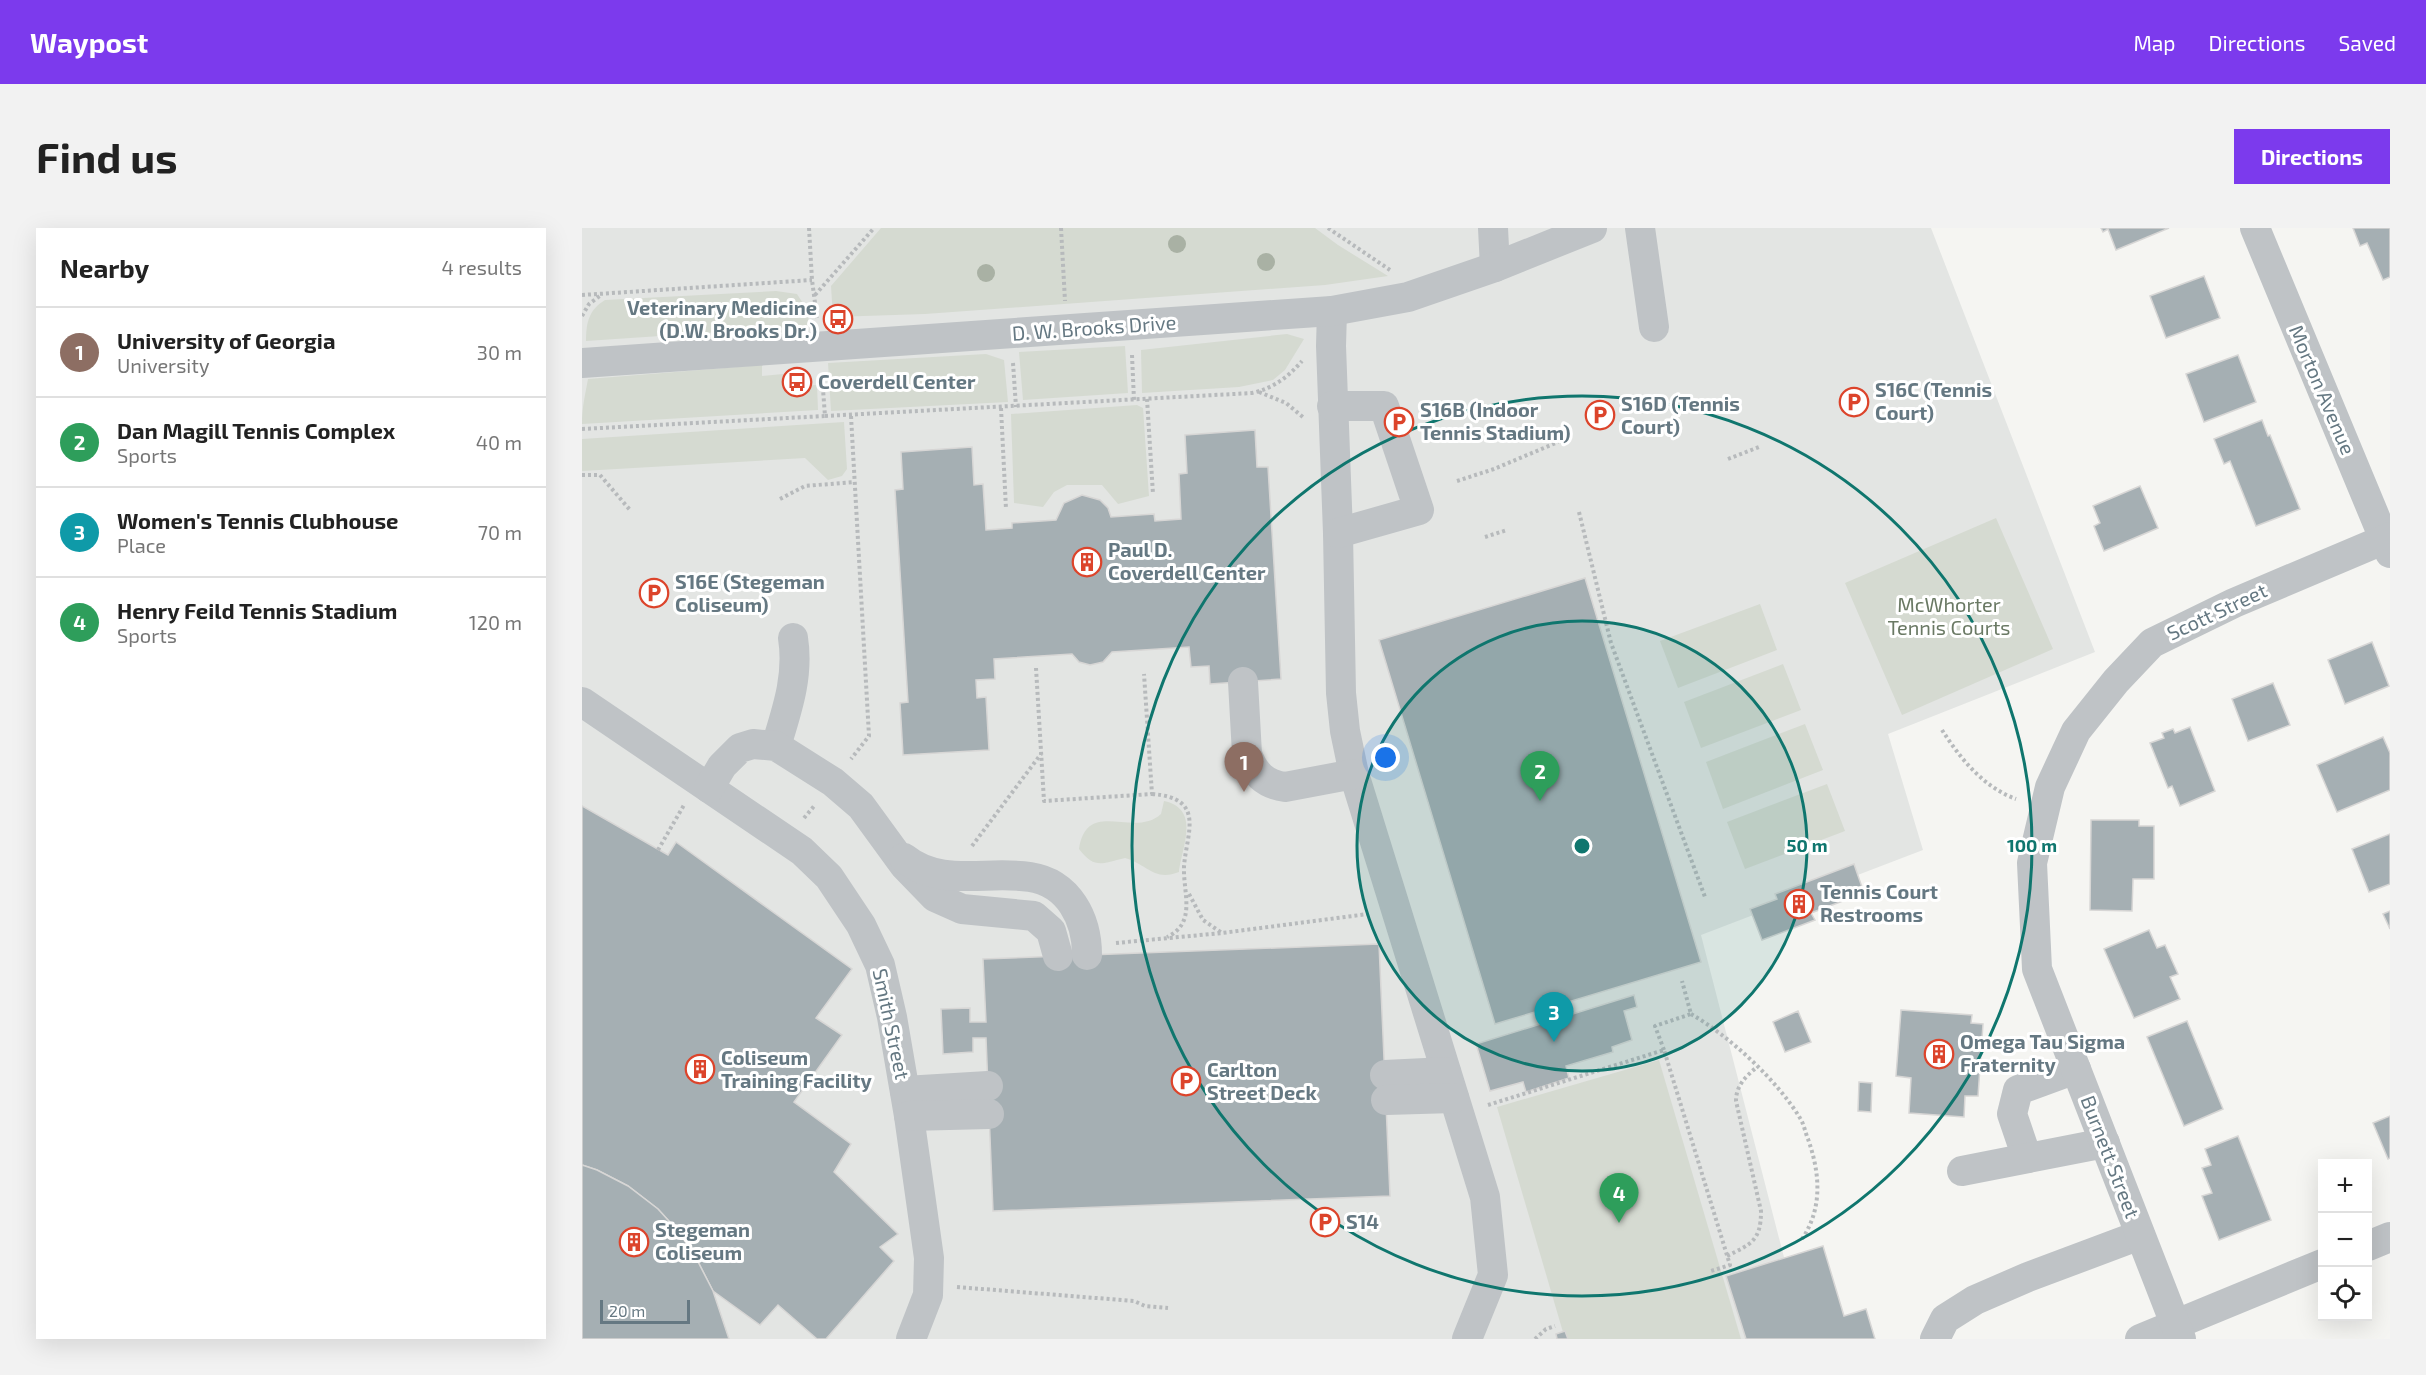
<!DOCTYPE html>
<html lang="en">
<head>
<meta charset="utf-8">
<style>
	:root { --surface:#fff; --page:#f2f2f2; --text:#222; --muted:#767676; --line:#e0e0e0; --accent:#7c3aed }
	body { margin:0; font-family:"Exo 2",sans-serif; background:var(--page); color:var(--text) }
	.controls { position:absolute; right:18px; bottom:18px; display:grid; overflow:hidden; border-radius:0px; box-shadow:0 6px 24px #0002 }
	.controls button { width:54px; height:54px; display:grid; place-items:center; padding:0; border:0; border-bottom:2px solid var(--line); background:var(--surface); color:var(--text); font:30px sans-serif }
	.scale { position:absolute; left:18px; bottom:15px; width:90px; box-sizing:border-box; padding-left:6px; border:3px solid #657882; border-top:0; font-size:16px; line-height:21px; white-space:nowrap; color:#657882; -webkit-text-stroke:4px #fff; paint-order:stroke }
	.you { position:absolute; left:804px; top:530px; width:21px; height:21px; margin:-15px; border:4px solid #fff; border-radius:50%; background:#1a73e8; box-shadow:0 0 0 9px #1a73e833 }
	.badge { display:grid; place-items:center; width:39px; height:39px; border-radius:50%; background:var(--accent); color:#fff; font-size:20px; font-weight:700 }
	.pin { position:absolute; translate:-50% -50px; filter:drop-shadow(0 2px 3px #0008) }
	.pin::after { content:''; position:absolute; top:32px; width:21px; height:18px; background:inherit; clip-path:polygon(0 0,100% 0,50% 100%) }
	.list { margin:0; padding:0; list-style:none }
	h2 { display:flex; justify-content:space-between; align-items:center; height:78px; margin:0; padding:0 24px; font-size:26px }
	h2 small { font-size:20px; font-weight:400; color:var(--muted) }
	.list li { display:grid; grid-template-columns:39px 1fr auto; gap:18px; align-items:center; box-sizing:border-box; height:90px; padding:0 24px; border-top:2px solid var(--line) }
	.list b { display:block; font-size:22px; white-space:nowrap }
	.list p { margin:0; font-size:20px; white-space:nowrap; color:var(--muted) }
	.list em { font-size:20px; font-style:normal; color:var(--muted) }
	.icon { flex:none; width:33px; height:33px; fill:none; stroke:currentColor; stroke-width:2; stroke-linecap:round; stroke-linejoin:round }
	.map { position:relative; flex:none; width:1808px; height:1111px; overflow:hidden; border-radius:0px }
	header { display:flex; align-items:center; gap:36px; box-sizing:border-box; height:84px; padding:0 30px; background:var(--accent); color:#fff }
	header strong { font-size:28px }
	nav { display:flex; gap:33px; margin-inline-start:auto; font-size:21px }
	.intro { display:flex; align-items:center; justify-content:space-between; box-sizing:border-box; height:144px; padding:0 36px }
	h1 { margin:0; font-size:42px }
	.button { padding:15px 27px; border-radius:0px; background:var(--accent); color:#fff; font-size:21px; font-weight:700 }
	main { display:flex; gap:36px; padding:0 36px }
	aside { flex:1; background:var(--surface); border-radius:0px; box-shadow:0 6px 24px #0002 }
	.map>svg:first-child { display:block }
	.built { fill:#e3e5e3 }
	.green { fill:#d5dad1 }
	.building { fill:#a5afb3; stroke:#d7d6d5; stroke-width:1.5 }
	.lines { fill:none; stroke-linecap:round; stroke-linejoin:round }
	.path { stroke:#b7babc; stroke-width:4; stroke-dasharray:3 3; stroke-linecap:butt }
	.minor { stroke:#bfc3c6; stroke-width:30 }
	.tree { fill:#a9b1a4 }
	.ring { fill:none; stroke:#0f766e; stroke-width:3 }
	.labels { text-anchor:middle; stroke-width:6; stroke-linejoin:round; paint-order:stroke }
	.poi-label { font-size:20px; font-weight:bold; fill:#657882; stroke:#fff; text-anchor:start }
	.street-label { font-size:20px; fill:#657882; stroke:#fff }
	.park-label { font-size:20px; fill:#6a7964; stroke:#fff }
	.centre { fill:#0f766e; stroke:#fff; stroke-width:3 }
	.ring-label { font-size:18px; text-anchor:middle; font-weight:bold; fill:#0f766e; stroke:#fff; stroke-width:6; stroke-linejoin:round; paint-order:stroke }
</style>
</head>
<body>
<header>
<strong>Waypost</strong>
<nav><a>Map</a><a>Directions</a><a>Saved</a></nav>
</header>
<div class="intro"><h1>Find us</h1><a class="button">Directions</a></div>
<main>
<aside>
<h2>Nearby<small>4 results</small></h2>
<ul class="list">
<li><span class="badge" style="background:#8d6e63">1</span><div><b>University of Georgia</b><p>University</p></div><em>30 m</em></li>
<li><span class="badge" style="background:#2e9e5b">2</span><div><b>Dan Magill Tennis Complex</b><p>Sports</p></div><em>40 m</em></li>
<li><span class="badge" style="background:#0f9aa8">3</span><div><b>Women's Tennis Clubhouse</b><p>Place</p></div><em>70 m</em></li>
<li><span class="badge" style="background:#2e9e5b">4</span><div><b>Henry Feild Tennis Stadium</b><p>Sports</p></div><em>120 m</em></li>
</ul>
</aside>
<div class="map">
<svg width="1808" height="1111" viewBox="0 0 1808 1111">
	<rect width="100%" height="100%" fill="#f5f5f2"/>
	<!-- built -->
	<path class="built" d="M0 0H1349L1513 424 1306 506 1341 622 1119 707 1223 1111H0Z"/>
	<!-- green -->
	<g class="green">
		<path d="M299 0H733L756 17 806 48 743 57 343 86 251 89 249 58Z"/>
		<path d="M194 63 215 66 226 83 227 98 4 113C4 94 7 82 23 72Z"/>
		<path d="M705 106 722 111 703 142 691 152 657 159 560 165 559 122Z"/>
		<path d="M543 118 546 165 441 172 437 124Z"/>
		<path d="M404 126 422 132 426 174 249 183 246 135Z"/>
		<path d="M180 137V148L201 146V159L235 157 236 182 0 196C0 179 3 168 6 151Z"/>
		<path d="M555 177 561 180 567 268 536 276 520 257H485L472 264 461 279 432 275 429 186Z"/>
		<path d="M262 194 265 241 260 248 246 252 223 230 0 243V211Z"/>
		<path d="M1414 290 1471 421 1320 487 1263 355Z"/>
		<path d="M1178 376 1195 422 1096 460 1078 413Z"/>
		<path d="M1201 436 1219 482 1119 520 1102 474Z"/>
		<path d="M1223 496 1241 542 1141 581 1124 534Z"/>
		<path d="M1245 556 1263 603 1163 641 1145 594Z"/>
		<path d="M582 573C619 581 600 619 597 644 572 654 565 636 543 630 521 635 513 642 497 621 505 569 552 611 579 586Z"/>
		<path d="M1077 832 1159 1111H983L915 879Z"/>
	</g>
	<!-- building -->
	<g class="building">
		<path d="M1519 0H1587L1534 22 1526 1 1521 4Z"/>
		<path d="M1771 0H1808V49L1801 52 1785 15 1778 18Z"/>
		<path d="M1622 48 1638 90 1584 110 1568 68Z"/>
		<path d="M1656 127 1674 174 1622 194 1604 146Z"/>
		<path d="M1680 192 1686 208 1688 207 1718 281 1674 298 1648 233 1642 236 1632 211Z"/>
		<path d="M673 202 675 239H686L699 451 628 456 627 438 609 439 607 419 530 424 521 434 508 437 497 434 490 426 412 431 413 451 394 452 395 470 404 469 407 522 321 527 318 475 326 474 313 262 321 261 319 224 390 219 392 257 401 256 404 302 430 300V295L474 292 482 275 500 267 518 272 526 280 529 289 572 286 573 293 599 291 597 246 605 245 603 207Z"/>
		<path d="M1558 258 1576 300 1522 323 1512 298 1518 295 1511 278Z"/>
		<path d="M1003 350 1119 734 913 796 797 412Z"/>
		<path d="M1790 414 1807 458 1763 476 1746 432Z"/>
		<path d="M1691 455 1708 497 1666 513 1650 471Z"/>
		<path d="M1608 499 1633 563 1598 578 1590 558 1586 560 1568 515 1582 510 1580 505 1591 501 1593 505Z"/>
		<path d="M1801 509 1808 525V562L1755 584 1735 537Z"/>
		<path d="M0 578 86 627 94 614 270 741 234 790 260 807 212 874 269 916 252 944 316 1006 298 1019 312 1033 244 1111H235L196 1077 178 1097 131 1063 112 1026 95 1002 76 981 46 958 15 942 0 937Z"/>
		<path d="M1509 592H1557V598H1572V651H1551L1550 683 1508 682Z"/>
		<path d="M1808 606V656L1787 664 1770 621Z"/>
		<path d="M1272 636 1282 665 1229 685 1233 692 1180 712 1168 681 1195 671 1193 666Z"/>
		<path d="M1808 683V701L1801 686Z"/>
		<path d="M1567 702 1575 720 1583 717 1596 746 1588 749 1598 771 1552 790 1522 721Z"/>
		<path d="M797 716 808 968 411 983 404 810H391V824L361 826 359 781 388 780V794H404L401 731Z"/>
		<path d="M1052 767 1055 779 1042 783 1050 812 1030 819 1031 824 984 838 987 850 944 864 941 854 908 863 894 816Z"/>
		<path d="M1319 782 1390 787 1389 795 1401 796 1396 868H1383L1382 889 1327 885 1329 850 1314 848Z"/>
		<path d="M1216 783 1229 814 1203 824 1191 794Z"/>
		<path d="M1605 793 1641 881 1602 898 1565 809Z"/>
		<path d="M1277 854 1290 855 1289 884 1276 883Z"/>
		<path d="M1808 888V930L1806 931 1791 895Z"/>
		<path d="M1656 908 1689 992 1637 1012 1620 968 1630 965 1620 940 1629 937 1623 921Z"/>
		<path d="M0 937 15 942 46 958 76 981 95 1002 112 1026 131 1063 147 1111H0Z"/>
		<path d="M1241 1018 1262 1088 1284 1081 1293 1111H1164L1144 1048Z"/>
		<path d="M983 1103 986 1111H975L974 1106Z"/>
	</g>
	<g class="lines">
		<!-- path -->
		<g class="path">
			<path d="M227 0 230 52 235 90"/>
			<path d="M479 0 483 73"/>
			<path d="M746 0 808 42"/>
			<path d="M0 67 230 52"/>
			<path d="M233 67 292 0"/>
			<path d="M0 88 7 76 19 67"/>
			<path d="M550 127 552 172"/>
			<path d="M431 135 434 179"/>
			<path d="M677 164 704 175 722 190"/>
			<path d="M565 171 571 266"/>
			<path d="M419 180 424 281"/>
			<path d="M243 188 670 165C692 160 706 149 720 133"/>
			<path d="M269 188 287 508 269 531"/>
			<path d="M0 201 243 188 240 148"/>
			<path d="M1146 231 1177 219"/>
			<path d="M0 247H18L48 282"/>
			<path d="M875 253 912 241 976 214"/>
			<path d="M198 271 223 258 272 254"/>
			<path d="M997 284 1029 415 1123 669"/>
			<path d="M903 309 925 302"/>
			<path d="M454 440 462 573 570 566 562 446"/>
			<path d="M1360 502C1378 530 1401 559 1434 571"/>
			<path d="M570 566C625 570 604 606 602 639 601 665 615 695 585 709"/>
			<path d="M222 590 233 577"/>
			<path d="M390 618 459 526"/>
			<path d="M76 622 102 577"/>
			<path d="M607 666 621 692 640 705"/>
			<path d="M534 715 640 705 786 686"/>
			<path d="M1109 786C1147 808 1195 852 1218 890 1222 896 1223 904 1226 911 1238 945 1241 980 1220 1011"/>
			<path d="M1082 822 1073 798 1109 786 1100 753"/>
			<path d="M906 877 1082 822 1148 1037 1129 1043"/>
			<path d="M1145 1028C1169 1016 1179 1013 1179 983L1154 873C1154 858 1163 849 1175 839"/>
			<path d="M375 1059 552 1073 563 1078 586 1080"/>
			<path d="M953 1111 964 1101 973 1098"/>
		</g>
		<!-- minor -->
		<g class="minor">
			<path d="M911 0 913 39"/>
			<path d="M1058 0 1072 99"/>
			<path d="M1673 0 1808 325"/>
			<path d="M750 83 749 118 756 305 759 465 763 503 772 546 903 969 911 1047 885 1111"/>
			<path d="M0 135 750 83 826 69 913 39 1010 0"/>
			<path d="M750 178H802L837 282 756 305"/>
			<path d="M661 454 665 526C672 545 682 556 703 559L772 546"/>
			<path d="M0 474 220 623 247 649 279 697 298 737 310 789 327 888 347 1030 346 1067 329 1111"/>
			<path d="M194 518C205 482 217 448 211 410"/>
			<path d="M127 560 140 538 158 520 171 516 194 518 251 554 279 578 322 637 353 669 380 681 452 688 469 703 476 728"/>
			<path d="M322 630C359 660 405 642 448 649 487 655 505 691 505 727"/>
			<path d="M803 847 864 844"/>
			<path d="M323 863 406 858"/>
			<path d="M804 872 872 870"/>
			<path d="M327 888 407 886"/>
			<path d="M1445 930 1430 886 1436 862 1494 841"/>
			<path d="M1380 943 1523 915"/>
			<path d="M1786 1018 1808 1009"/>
			<path d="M1353 1111 1363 1091 1393 1072 1446 1049 1558 1007"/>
			<path d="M1558 1111 1740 1036"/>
			<path d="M1599 1111 1455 741 1450 635 1468 559 1494 503 1534 453 1570 415 1652 375 1808 309"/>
		</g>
	</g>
	<!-- trees -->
	<g class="tree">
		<circle cx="595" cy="16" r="9"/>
		<circle cx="684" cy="34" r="9"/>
		<circle cx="404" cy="45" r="9"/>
	</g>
	<!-- distance rings -->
	<circle cx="1000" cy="618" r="225" fill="#0f766e" fill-opacity=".12"/>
	<g class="ring">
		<circle cx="1000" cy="618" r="225"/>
		<circle cx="1000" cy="618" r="450"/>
	</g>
	<!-- icons -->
	<defs>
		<g id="bus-ring" transform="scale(1.5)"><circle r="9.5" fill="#fff" stroke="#dc442b" stroke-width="1.5"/><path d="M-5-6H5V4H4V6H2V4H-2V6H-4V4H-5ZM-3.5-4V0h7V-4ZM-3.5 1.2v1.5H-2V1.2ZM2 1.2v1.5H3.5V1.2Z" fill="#dc442b"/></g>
		<g id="parking-ring" transform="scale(1.5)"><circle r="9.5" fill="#fff" stroke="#dc442b" stroke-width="1.5"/><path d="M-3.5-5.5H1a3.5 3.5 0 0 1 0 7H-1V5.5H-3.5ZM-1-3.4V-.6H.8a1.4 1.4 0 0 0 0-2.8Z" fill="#dc442b"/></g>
		<g id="building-ring" transform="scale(1.5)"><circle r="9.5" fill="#fff" stroke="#dc442b" stroke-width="1.5"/><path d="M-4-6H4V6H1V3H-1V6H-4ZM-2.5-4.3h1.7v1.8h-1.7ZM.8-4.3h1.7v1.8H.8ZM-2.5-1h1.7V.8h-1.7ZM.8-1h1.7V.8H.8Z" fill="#dc442b"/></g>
	</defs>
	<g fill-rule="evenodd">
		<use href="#bus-ring" x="256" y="91"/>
		<use href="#bus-ring" x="215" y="154"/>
		<use href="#parking-ring" x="1272" y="174"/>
		<use href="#parking-ring" x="1018" y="187"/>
		<use href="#parking-ring" x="817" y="194"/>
		<use href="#building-ring" x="505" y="334"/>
		<use href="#parking-ring" x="72" y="365"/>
		<use href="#building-ring" x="1217" y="676"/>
		<use href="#building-ring" x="1357" y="826"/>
		<use href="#building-ring" x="118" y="841"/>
		<use href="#parking-ring" x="604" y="853"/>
		<use href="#parking-ring" x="743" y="994"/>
		<use href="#building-ring" x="52" y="1014"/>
	</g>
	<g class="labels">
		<!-- poi labels -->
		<g class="poi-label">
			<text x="235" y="87" text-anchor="end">Veterinary Medicine<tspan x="235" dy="23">(D.W. Brooks Dr.)</tspan></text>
			<text x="236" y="161">Coverdell Center</text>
			<text x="1293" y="169">S16C (Tennis<tspan x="1293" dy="23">Court)</tspan></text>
			<text x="1039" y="183">S16D (Tennis<tspan x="1039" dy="23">Court)</tspan></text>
			<text x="838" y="189">S16B (Indoor<tspan x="838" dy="23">Tennis Stadium)</tspan></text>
			<text x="526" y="329">Paul D.<tspan x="526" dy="23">Coverdell Center</tspan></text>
			<text x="93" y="361">S16E (Stegeman<tspan x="93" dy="23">Coliseum)</tspan></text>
			<text x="1238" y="671">Tennis Court<tspan x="1238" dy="23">Restrooms</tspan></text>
			<text x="1378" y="821">Omega Tau Sigma<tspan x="1378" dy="23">Fraternity</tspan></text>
			<text x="139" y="837">Coliseum<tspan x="139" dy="23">Training Facility</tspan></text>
			<text x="625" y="849">Carlton<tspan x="625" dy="23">Street Deck</tspan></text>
			<text x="764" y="1001">S14</text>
			<text x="73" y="1009">Stegeman<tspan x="73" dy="23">Coliseum</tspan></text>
		</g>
		<!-- street labels -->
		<g class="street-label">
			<text transform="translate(512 100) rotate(-4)" y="7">D. W. Brooks Drive</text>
			<text transform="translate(1740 162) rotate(67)" y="7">Morton Avenue</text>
			<text transform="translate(1635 384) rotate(-25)" y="7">Scott Street</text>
			<text transform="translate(309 796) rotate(78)" y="7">Smith Street</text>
			<text transform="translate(1528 929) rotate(69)" y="7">Burnett Street</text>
		</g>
		<!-- park labels -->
		<g class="park-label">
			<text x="1367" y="384">McWhorter<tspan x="1367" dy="23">Tennis Courts</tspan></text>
		</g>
	</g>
	<circle cx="1000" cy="618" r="9" class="centre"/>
	<g class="ring-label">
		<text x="1225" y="624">50 m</text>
		<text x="1450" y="624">100 m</text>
	</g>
</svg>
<div class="controls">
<button>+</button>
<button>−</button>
<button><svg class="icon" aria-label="locate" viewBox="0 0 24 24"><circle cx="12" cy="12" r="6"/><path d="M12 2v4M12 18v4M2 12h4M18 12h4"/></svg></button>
</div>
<div class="scale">20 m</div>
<div class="you"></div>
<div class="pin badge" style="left:662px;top:564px;background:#8d6e63">1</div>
<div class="pin badge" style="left:958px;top:573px;background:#2e9e5b">2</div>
<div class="pin badge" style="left:972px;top:814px;background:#0f9aa8">3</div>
<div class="pin badge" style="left:1037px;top:995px;background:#2e9e5b">4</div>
</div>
</main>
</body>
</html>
